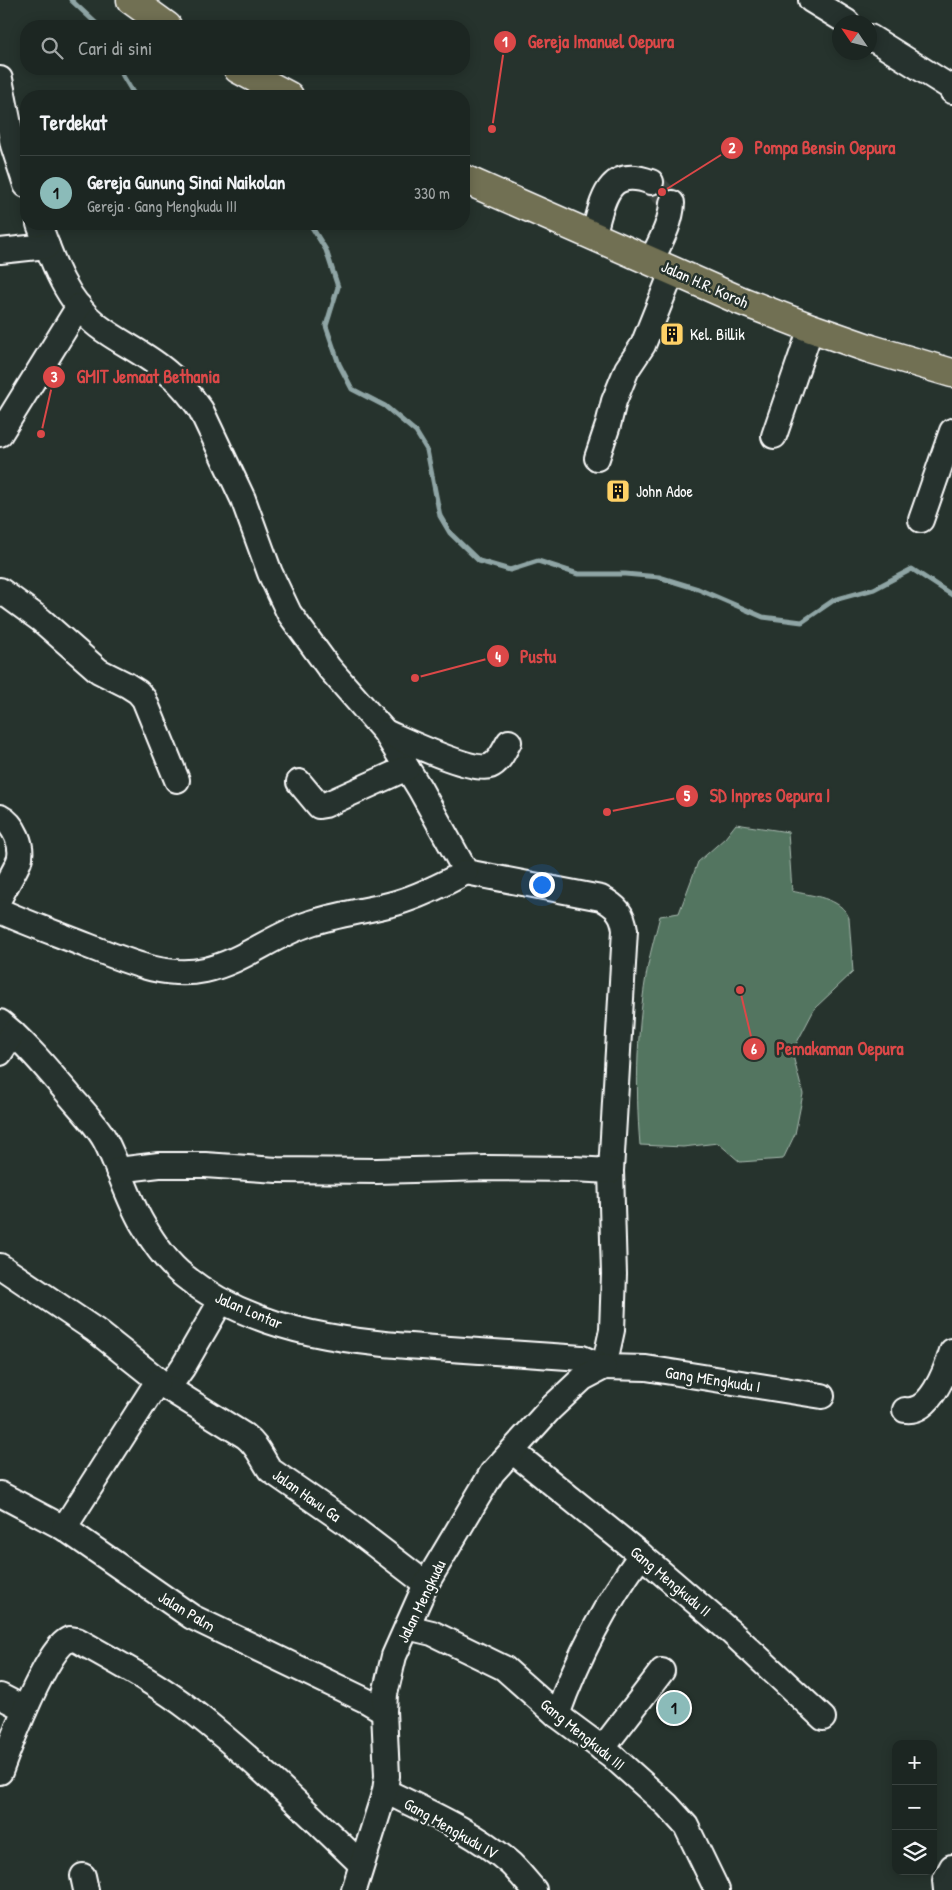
<!DOCTYPE html>
<html lang="id">
<head>
<meta charset="utf-8">
<style>
	:root { --surface:#1c2622; --page:#29322f; --text:#f1f3f6; --muted:#a0a5a5; --line:#3a4340; --accent:#8bbbb9 }
	body { margin:0; font-family:"Patrick Hand",sans-serif; background:var(--page); color:var(--text) }
	.controls { position:absolute; right:15px; bottom:15px; display:grid; overflow:hidden; border-radius:10px; box-shadow:0 2px 12px #0003 }
	.controls button { width:45px; height:45px; display:grid; place-items:center; padding:0; border:0; border-bottom:1px solid var(--line); background:var(--surface); color:var(--text); font:25px sans-serif }
	.compass { position:absolute; left:832px; top:15px; width:45px; height:45px; border-radius:50%; background:var(--surface); box-shadow:0 2px 12px #0003; rotate:305deg }
	.you { position:absolute; left:541px; top:884px; width:18px; height:18px; margin:-12px; border:4px solid #fff; border-radius:50%; background:#1a73e8; box-shadow:0 0 0 8px #1a73e833 }
	.badge { display:grid; place-items:center; width:32px; height:32px; border-radius:50%; background:var(--accent); color:#111; font-size:16px; font-weight:700 }
	.pin { position:absolute; translate:-50% -50%; border:2px solid #fff; box-shadow:0 1px 5px #0006 }
	.list { margin:0; padding:0; list-style:none }
	h2 { display:flex; justify-content:space-between; align-items:center; height:65px; margin:0; padding:0 20px; font-size:21px }
	h2 small { font-size:16px; font-weight:400; color:var(--muted) }
	.list li { display:grid; grid-template-columns:32px 1fr auto; gap:15px; align-items:center; box-sizing:border-box; height:75px; padding:0 20px; border-top:1px solid var(--line) }
	.list b { display:block; font-size:19px; white-space:nowrap }
	.list p { margin:0; font-size:16px; white-space:nowrap; color:var(--muted) }
	.list em { font-size:16px; font-style:normal; color:var(--muted) }
	.icon { flex:none; width:28px; height:28px; fill:none; stroke:currentColor; stroke-width:2; stroke-linecap:round; stroke-linejoin:round }
	.map { position:relative; flex:none; width:952px; height:1890px; overflow:hidden }
	.search { position:absolute; background:var(--surface); box-shadow:0 2px 12px #0003; left:20px; top:20px; width:450px; height:55px; display:flex; align-items:center; gap:12px; box-sizing:border-box; padding:0 18px; border-radius:20px; color:var(--muted); font-size:19px }
	.panel { position:absolute; background:var(--surface); box-shadow:0 2px 12px #0003; left:20px; top:90px; width:450px; height:140px; border-radius:20px }
	.map>svg:first-child { display:block }
	.green { fill:#537560; stroke:#a9bab0 }
	.lines { fill:none; stroke-linecap:round; stroke-linejoin:round }
	.stream { stroke:#8fa5a5; stroke-width:5 }
	.minor-tunnel { stroke:#3c4742; stroke-width:24; stroke-dasharray:24 12; stroke-linecap:butt }
	.minor-casing { stroke:#fff; stroke-width:28 }
	.major-casing { stroke:#fff; stroke-width:31 }
	.minor { stroke:#26332d; stroke-width:24 }
	.major { stroke:#716f52; stroke-width:28 }
	.labels { text-anchor:middle; stroke-width:5; stroke-linejoin:round; paint-order:stroke }
	.street-label { font-size:16px; fill:#fff; stroke:#26332d }
	.poi-label { font-size:16px; fill:#fff; stroke:#26332d; text-anchor:start }
	.leader { fill:none; stroke:#dc4848; stroke-width:2 }
	.callout-dot { fill:#dc4848; stroke:#26332d; stroke-width:2 }
	.mark-label { font-size:15px; text-anchor:middle; font-weight:bold; fill:#fff }
	.callout-label { font-size:18px; text-anchor:middle; font-weight:bold; fill:#dc4848; stroke:#26332d; stroke-width:5; stroke-linejoin:round; paint-order:stroke }
</style>
</head>
<body>
<div class="map">
<svg width="952" height="1890" viewBox="0 0 952 1890">
	<rect width="100%" height="100%" fill="#26332d"/>
	<filter id="ink" filterUnits="userSpaceOnUse"><feTurbulence type="fractalNoise" baseFrequency=".02" numOctaves="2"/><feDisplacementMap in="SourceGraphic" scale="10" xChannelSelector="R" yChannelSelector="G"/><feConvolveMatrix kernelMatrix="1 2 1 2 8 2 1 2 1" color-interpolation-filters="sRGB"/></filter>
	<g filter="url(#ink)">
		<!-- green -->
		<path class="green" d="M736 824 788 832 792 891C811 896 841 897 849 918L853 972 815 1008 792 1052 803 1094 795 1134 783 1159 740 1162 718 1143 683 1147 640 1145C635 1086 637 1024 648 965 651 949 656 932 660 916L679 913 698 862 725 838Z"/>
		<g class="lines">
			<!-- stream -->
			<g class="stream">
				<path d="M71 0 99 26"/>
				<path d="M121 69 123 76 135 96"/>
				<path d="M310 224 326 250 338 287 326 326 339 364 352 389 385 406 416 432 427 450 440 516 450 533 479 561 510 570 538 561 578 574H625L659 577 698 589 763 617 802 622 834 600 874 589 912 569 952 595"/>
			</g>
			<!-- minor-tunnel -->
			<path class="minor-tunnel" d="M651 182 672 203"/>
			<!-- minor casing -->
			<g class="minor-casing">
				<g id="minor">
					<path d="M811 0 847 22"/>
					<path d="M870 37 950 87 952 91"/>
					<path d="M0 79 13 145 26 185"/>
					<path d="M39 224C52 260 66 301 98 326 120 343 147 354 168 373 181 383 191 396 201 410L243 499 270 573 289 613 329 668 385 732 420 789 466 872 601 898C616 906 623 913 625 930L611 1171 614 1274 612 1330 604 1367"/>
					<path d="M593 236C603 202 606 165 651 182"/>
					<path d="M0 251 47 246"/>
					<path d="M651 261C660 242 671 224 672 203"/>
					<path d="M0 434 79 306"/>
					<path d="M774 436 811 328"/>
					<path d="M597 458 608 425 614 401 627 369 643 345 673 270"/>
					<path d="M921 520 952 431"/>
					<path d="M0 590 41 620 99 671 127 685 138 692 144 699 177 780"/>
					<path d="M385 732C404 740 473 773 490 766 500 762 504 750 509 742"/>
					<path d="M299 782 319 806 325 805 407 768"/>
					<path d="M0 817C14 824 24 846 19 861 14 873 6 885 0 897"/>
					<path d="M0 911C29 924 58 934 88 946 125 960 164 979 205 970 242 962 272 936 308 924 337 914 367 911 396 903 420 896 444 884 466 872"/>
					<path d="M0 1022C26 1043 48 1070 70 1096 82 1110 96 1124 105 1140 119 1167 127 1197 142 1223 153 1242 167 1263 184 1276 259 1336 358 1343 450 1349 494 1352 538 1355 582 1358L604 1367 646 1368 822 1396"/>
					<path d="M0 1053 13 1033"/>
					<path d="M118 1170 159 1165H205L277 1170 377 1171 486 1168 573 1169 611 1171"/>
					<path d="M0 1266 95 1330 168 1388 183 1367 221 1301"/>
					<path d="M168 1388 245 1436C258 1446 261 1457 270 1470L344 1521 426 1584"/>
					<path d="M905 1410C930 1414 946 1371 952 1351"/>
					<path d="M512 1451 641 1555 733 1634 823 1718"/>
					<path d="M0 1494 64 1528 192 1617 367 1701 384 1711"/>
					<path d="M64 1528 158 1381"/>
					<path d="M407 1627 432 1633 504 1668 557 1715 611 1755 667 1805 686 1826 717 1890"/>
					<path d="M0 1696 25 1709"/>
					<path d="M557 1715C577 1659 606 1603 641 1555"/>
					<path d="M602 1749 662 1671"/>
					<path d="M0 1772C8 1750 48 1644 70 1639 71 1639 76 1640 77 1640 116 1662 156 1683 191 1710 251 1757 306 1811 361 1864"/>
					<path d="M385 1791C428 1812 475 1832 511 1864 519 1872 527 1882 534 1890"/>
					<path d="M83 1876 86 1890"/>
					<path d="M354 1890 385 1791 387 1776 384 1711 385 1694 394 1656 426 1584 492 1473 550 1409 583 1378 604 1367"/>
					<path d="M946 1890 945 1880 952 1867"/>
				</g>
			</g>
			<!-- major casing -->
			<g class="major-casing">
				<g id="major">
					<path d="M131 0 167 26"/>
					<path d="M238 69 289 96"/>
					<path d="M464 179 739 300 811 328 871 349 952 373"/>
				</g>
			</g>
			<!-- minor -->
			<use href="#minor" class="minor"/>
			<!-- major -->
			<use href="#major" class="major"/>
		</g>
	</g>
	<!-- icons -->
	<defs>
		<g id="building-square" transform="scale(1.25)"><rect x="-9" y="-9" width="18" height="18" rx="4" fill="#ffd166" stroke="#26332d"/><path d="M-4-6H4V6H1V3H-1V6H-4ZM-2.5-4.3h1.7v1.8h-1.7ZM.8-4.3h1.7v1.8H.8ZM-2.5-1h1.7V.8h-1.7ZM.8-1h1.7V.8H.8Z" fill="#111"/></g>
	</defs>
	<g fill-rule="evenodd">
		<use href="#building-square" x="672" y="334"/>
		<use href="#building-square" x="618" y="491"/>
	</g>
	<g class="labels">
		<!-- street labels -->
		<g class="street-label">
			<text transform="translate(705 284) rotate(24)" y="6">Jalan H.R. Koroh</text>
			<text transform="translate(249 1310) rotate(23)" y="6">Jalan Lontar</text>
			<text transform="translate(713 1379) rotate(9)" y="6">Gang MEngkudu I</text>
			<text transform="translate(307 1495) rotate(35)" y="6">Jalan Hawu Ga</text>
			<text transform="translate(671 1581) rotate(40)" y="6">Gang Mengkudu II</text>
			<text transform="translate(421 1601) rotate(-64)" y="6">Jalan Mengkudu</text>
			<text transform="translate(187 1611) rotate(31)" y="6">Jalan Palm</text>
			<text transform="translate(583 1734) rotate(39)" y="6">Gang Mengkudu III</text>
			<text transform="translate(451 1828) rotate(30)" y="6">Gang Mengkudu IV</text>
		</g>
		<!-- poi labels -->
		<g class="poi-label">
			<text x="690" y="340">Kel. Billik</text>
			<text x="636" y="497">John Adoe</text>
		</g>
	</g>
	<!-- callouts -->
	<path class="leader" d="M492 129L505 42M662 192L732 148M41 434L54 377M415 678L498 656M607 812L687 796M740 990L754 1049"/>
	<g class="callout-dot">
		<circle cx="492" cy="129" r="5"/>
		<circle cx="662" cy="192" r="5"/>
		<circle cx="41" cy="434" r="5"/>
		<circle cx="415" cy="678" r="5"/>
		<circle cx="607" cy="812" r="5"/>
		<circle cx="740" cy="990" r="5"/>
		<circle cx="505" cy="42" r="12"/>
		<circle cx="732" cy="148" r="12"/>
		<circle cx="54" cy="377" r="12"/>
		<circle cx="498" cy="656" r="12"/>
		<circle cx="687" cy="796" r="12"/>
		<circle cx="754" cy="1049" r="12"/>
	</g>
	<g class="mark-label">
		<text x="505" y="47">1</text>
		<text x="732" y="153">2</text>
		<text x="54" y="382">3</text>
		<text x="498" y="662">4</text>
		<text x="687" y="801">5</text>
		<text x="754" y="1054">6</text>
	</g>
	<g class="callout-label">
		<text x="601" y="48">Gereja Imanuel Oepura</text>
		<text x="825" y="154">Pompa Bensin Oepura</text>
		<text x="148" y="383">GMIT Jemaat Bethania</text>
		<text x="538" y="663">Pustu</text>
		<text x="770" y="802">SD Inpres Oepura I</text>
		<text x="840" y="1055">Pemakaman Oepura</text>
	</g>
</svg>
<div class="controls">
<button>+</button>
<button>−</button>
<button><svg class="icon" aria-label="layers" viewBox="0 0 24 24"><path d="M12 4l9 5-9 5-9-5zM3 14l9 5 9-5"/></svg></button>
</div>
<svg class="compass" viewBox="-18 -18 36 36"><path d="M0-13l5 13h-10z" fill="#e53935"/><path d="M0 13l5-13h-10z" fill="#a0a5a5"/></svg>
<div class="you"></div>
<div class="pin badge" style="left:674px;top:1708px">1</div>
<div class="search"><svg class="icon" aria-label="search" viewBox="0 0 24 24"><circle cx="10" cy="10" r="6"/><path d="M15 15l6 6"/></svg>Cari di sini</div>
<section class="panel">
<h2>Terdekat<small></small></h2>
<ul class="list">
<li><span class="badge">1</span><div><b>Gereja Gunung Sinai Naikolan</b><p>Gereja · Gang Mengkudu III</p></div><em>330 m</em></li>
</ul>
</section>
</div>
</body>
</html>
